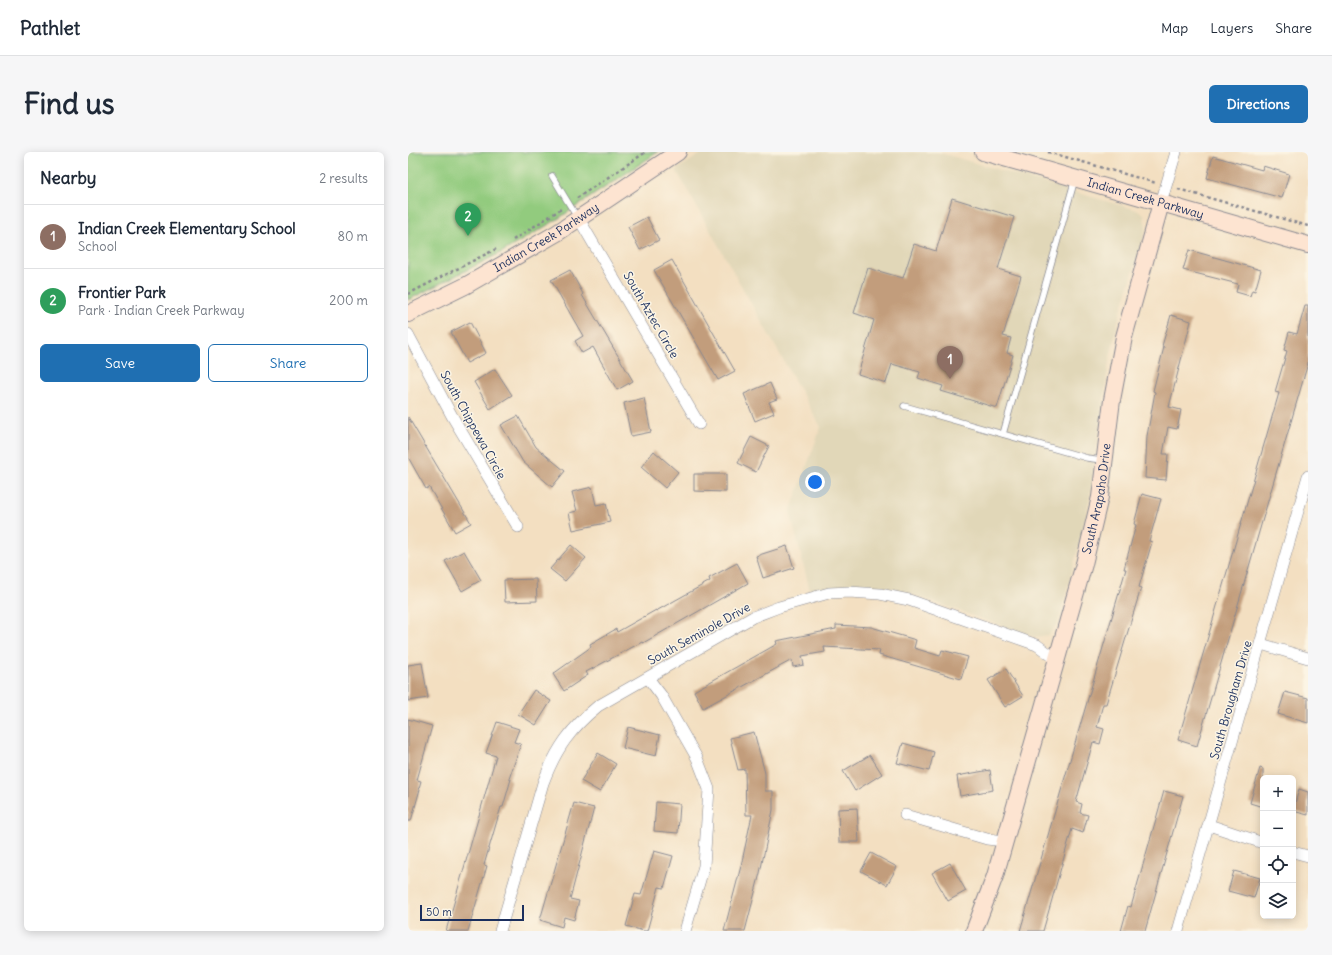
<!DOCTYPE html>
<html lang="en">
<head>
<meta charset="utf-8">
<style>
	:root { --surface:#fff; --page:#f6f6f7; --text:#1f2937; --muted:#747a83; --line:#e0e1e3; --accent:#1f6fb2 }
	body { margin:0; font-family:Delius,sans-serif; background:var(--page); color:var(--text) }
	.controls { position:absolute; right:12px; bottom:12px; display:grid; overflow:hidden; border-radius:6px; box-shadow:0 2px 10px #0003 }
	.controls button { width:36px; height:36px; display:grid; place-items:center; padding:0; border:0; border-bottom:1px solid var(--line); background:var(--surface); color:var(--text); font:20px sans-serif }
	.scale { position:absolute; left:12px; bottom:10px; width:104px; box-sizing:border-box; padding-left:4px; border:2px solid #1b2f5e; border-top:0; font-size:11px; line-height:14px; white-space:nowrap; color:#1b2f5e; -webkit-text-stroke:3px #fcf5e5; paint-order:stroke }
	.you { position:absolute; left:407px; top:330px; width:14px; height:14px; margin:-10px; border:3px solid #fff; border-radius:50%; background:#1a73e8; box-shadow:0 0 0 6px #1a73e833 }
	.badge { display:grid; place-items:center; width:26px; height:26px; border-radius:50%; background:var(--accent); color:#fff; font-size:13px; font-weight:700 }
	.pin { position:absolute; translate:-50% -33px; filter:drop-shadow(0 1px 2px #0008) }
	.pin::after { content:''; position:absolute; top:21px; width:14px; height:12px; background:inherit; clip-path:polygon(0 0,100% 0,50% 100%) }
	.list { margin:0; padding:0; list-style:none }
	h2 { display:flex; justify-content:space-between; align-items:center; height:52px; margin:0; padding:0 16px; font-size:17px }
	h2 small { font-size:13px; font-weight:400; color:var(--muted) }
	.list li { display:grid; grid-template-columns:26px 1fr auto; gap:12px; align-items:center; box-sizing:border-box; height:64px; padding:0 16px; border-top:1px solid var(--line) }
	.list b { display:block; font-size:15px; white-space:nowrap }
	.list p { margin:0; font-size:13px; white-space:nowrap; color:var(--muted) }
	.list em { font-size:13px; font-style:normal; color:var(--muted) }
	.actions { display:flex; gap:8px; padding:12px 16px }
	.actions a { flex:1; padding:9px 0; border:1px solid var(--accent); border-radius:6px; text-align:center; font-size:14px; color:var(--accent) }
	.actions .main { background:var(--accent); color:#fff }
	.icon { flex:none; width:22px; height:22px; fill:none; stroke:currentColor; stroke-width:2; stroke-linecap:round; stroke-linejoin:round }
	.map { position:relative; flex:none; width:900px; height:779px; overflow:hidden; border-radius:6px }
	header { display:flex; align-items:center; gap:24px; box-sizing:border-box; height:56px; padding:0 20px; background:var(--surface); border-bottom:1px solid var(--line) }
	header strong { font-size:19px }
	nav { display:flex; gap:22px; margin-inline-start:auto; font-size:14px }
	.intro { display:flex; align-items:center; justify-content:space-between; box-sizing:border-box; height:96px; padding:0 24px }
	h1 { margin:0; font-size:28px }
	.button { padding:10px 18px; border-radius:6px; background:var(--accent); color:#fff; font-size:14px; font-weight:700 }
	main { display:flex; gap:24px; padding:0 24px }
	aside { flex:1; background:var(--surface); border-radius:6px; box-shadow:0 2px 10px #0003 }
	.map>svg:first-child { display:block }
	.built { fill:#e1d7b8 }
	.green { fill:#92cb7e; stroke:#567d6e }
	.building { fill:#c29d7c }
	.lines { fill:none; stroke-linecap:round; stroke-linejoin:round }
	.lane-casing { stroke:#878790; stroke-width:7 }
	.street-casing { stroke:#878790; stroke-width:12 }
	.secondary-casing { stroke:#878790; stroke-width:18 }
	.path { stroke:#878790; stroke-width:2.5; stroke-dasharray:3 3; stroke-linecap:butt }
	.lane { stroke:#fff; stroke-width:5.5 }
	.street { stroke:#fff; stroke-width:11 }
	.secondary { stroke:#fde4d1; stroke-width:16 }
	.labels { text-anchor:middle; stroke-width:3; stroke-linejoin:round; paint-order:stroke }
	.street-label { font-size:12px; fill:#1b2f5e; stroke:#fcf5e5 }
</style>
</head>
<body>
<header>
<strong>Pathlet</strong>
<nav><a>Map</a><a>Layers</a><a>Share</a></nav>
</header>
<div class="intro"><h1>Find us</h1><a class="button">Directions</a></div>
<main>
<aside>
<h2>Nearby<small>2 results</small></h2>
<ul class="list">
<li><span class="badge" style="background:#8d6e63">1</span><div><b>Indian Creek Elementary School</b><p>School</p></div><em>80 m</em></li>
<li><span class="badge" style="background:#2e9e5b">2</span><div><b>Frontier Park</b><p>Park · Indian Creek Parkway</p></div><em>200 m</em></li>
</ul>
<div class="actions"><a class="main">Save</a><a>Share</a></div>
</aside>
<div class="map">
<svg width="900" height="779" viewBox="0 0 900 779">
	<rect width="100%" height="100%" fill="#fcf5e5"/>
	<filter id="ink" filterUnits="userSpaceOnUse"><feTurbulence type="fractalNoise" baseFrequency=".025" numOctaves="2"/><feDisplacementMap in="SourceGraphic" scale="8" xChannelSelector="R" yChannelSelector="G"/><feConvolveMatrix kernelMatrix="1 2 1 2 8 2 1 2 1" color-interpolation-filters="sRGB"/></filter>
	<filter id="wash" filterUnits="userSpaceOnUse"><feTurbulence type="fractalNoise" baseFrequency=".012" numOctaves="4" result="noise"/><feDisplacementMap in="SourceGraphic" scale="16" xChannelSelector="R" yChannelSelector="G"/><feGaussianBlur stdDeviation="0.9" result="paint"/><feColorMatrix in="noise" values="0 0 0 0 0 0 0 0 0 0 0 0 0 0 0 0 0 1.4 0 .05"/><feComposite in="paint" operator="in"/></filter>
	<g filter="url(#wash)">
		<rect width="100%" height="100%" fill="#f3dfc1"/>
		<!-- built -->
		<path class="built" d="M296 0H529L729 58 736 63 738 77 711 166 701 210 682 344 674 382 650 471 641 483 627 485 616 482 506 443 479 436 449 432 402 439 382 360 413 275 268 18Z"/>
		<!-- green -->
		<path class="green" d="M0 0H250L148 68 94 100 0 148Z"/>
		<g id="blocks">
			<!-- building -->
			<g class="building">
				<path d="M805 4 854 18 855 14 881 22 874 46 799 26Z"/>
				<path d="M544 46 606 65 590 117 613 124 595 184 603 186 599 201 605 203 589 256 533 239 535 234 510 226 512 220 484 212 478 231 450 222 466 168 446 161 460 116 495 126 506 92 528 99Z"/>
				<path d="M239 65 251 88 232 98 220 75Z"/>
				<path d="M781 98 853 118 847 139 844 138 842 144 828 140 830 132 775 118Z"/>
				<path d="M264 108 327 219 310 228 246 118Z"/>
				<path d="M162 118 175 142 174 143 225 229 209 238 185 195 174 201 167 189 175 184 143 128Z"/>
				<path d="M897 154H900V211L789 594 770 588 871 241 867 240 879 199 876 198 881 180 889 182Z"/>
				<path d="M763 163 783 169 761 255 773 258 769 277 760 275 755 302H760L758 328 737 326 739 284 747 240 745 239 756 195 754 194Z"/>
				<path d="M62 170 78 201 59 211 43 180Z"/>
				<path d="M87 217 104 243 82 257 66 230Z"/>
				<path d="M362 231 369 247 361 250 366 261 347 269 336 242Z"/>
				<path d="M236 246 243 280 223 284 216 251Z"/>
				<path d="M110 264 128 295 157 319 144 335 115 310 93 273Z"/>
				<path d="M0 265 63 371 47 380 21 335 18 337 0 305Z"/>
				<path d="M343 285 361 294 348 320 330 311Z"/>
				<path d="M246 299 270 320 257 336 233 315Z"/>
				<path d="M286 322H318V340L286 339Z"/>
				<path d="M184 335 188 353 198 351 202 370 165 378 161 361 169 359 164 340Z"/>
				<path d="M734 342 753 347 741 389 744 390 731 435 733 436 698 552H695L689 575 696 577 692 592 685 590 668 650 674 652 672 661 680 663 675 681 664 677 635 779H612L718 417H716L728 373 726 372Z"/>
				<path d="M163 393 178 406 157 429 142 417Z"/>
				<path d="M379 394 386 416 355 426 348 404Z"/>
				<path d="M56 399 73 428 54 439 37 409Z"/>
				<path d="M329 411 340 431 235 491 234 490 178 520 180 523 156 539 145 522 183 495 182 492 208 477 209 480 248 458V459L302 429 301 426Z"/>
				<path d="M128 427 129 449 97 450 96 428Z"/>
				<path d="M428 473 463 475 508 488 506 496 532 504 534 498 560 505 553 527 471 503 472 498 416 495 417 500 394 504 396 513 385 515 384 508 295 556 286 539 369 492 368 489 428 477Z"/>
				<path d="M14 511 20 546 0 549V513Z"/>
				<path d="M598 517 615 544 597 555 580 528Z"/>
				<path d="M126 538 143 549 128 573 110 562Z"/>
				<path d="M877 540 900 546V571L870 562Z"/>
				<path d="M0 567 24 574 9 628 13 629 11 636 12 637 3 669H0Z"/>
				<path d="M89 570 111 577 106 590 113 592 101 627H103L95 655H93L76 713 79 714 60 779H38L88 604 78 601Z"/>
				<path d="M220 575 252 583 248 604 215 596Z"/>
				<path d="M346 580 357 621V639H365V658L352 721 337 779H316L333 714 344 663H338L337 617 330 618 322 586Z"/>
				<path d="M495 591 526 600 521 619 489 611Z"/>
				<path d="M190 601 208 612 192 640 173 629Z"/>
				<path d="M462 603 474 622 447 639 435 619Z"/>
				<path d="M852 616 855 617V655L842 651Z"/>
				<path d="M582 618 585 638 552 644 549 624Z"/>
				<path d="M891 637 900 640V663L885 659Z"/>
				<path d="M756 639 775 644 737 779H713L720 754 723 755Z"/>
				<path d="M248 650 272 652 270 681 246 679Z"/>
				<path d="M166 651 186 656 162 747 171 749 166 768 156 765 154 775 132 768Z"/>
				<path d="M449 656 451 690H431L430 657Z"/>
				<path d="M246 699 265 704 256 736 251 735 239 779H236L218 774 227 742 233 743Z"/>
				<path d="M463 701 489 715 479 733 453 719Z"/>
				<path d="M542 711 558 739 540 749 524 721Z"/>
				<path d="M826 719 852 726 846 746 820 739Z"/>
			</g>
		</g>
	</g>
	<g filter="url(#ink)">
		<use href="#blocks" fill-opacity="0" stroke="#878790" stroke-width="1"/>
		<g class="lines">
			<!-- lane casing -->
			<g class="lane-casing">
				<g id="lane">
					<path d="M144 24 169 65"/>
					<path d="M496 254 679 306 694 308"/>
					<path d="M595 282 667 27"/>
				</g>
			</g>
			<!-- street casing -->
			<g class="street-casing">
				<g id="street">
					<path d="M753 51 768 0"/>
					<path d="M171 67 291 272"/>
					<path d="M0 182 44 264 110 375"/>
					<path d="M853 492 900 506"/>
					<path d="M240 526 253 543 289 606 301 637 296 714 277 779"/>
					<path d="M497 663 579 687 596 689"/>
					<path d="M801 673 855 691"/>
					<path d="M885 700 900 704"/>
					<path d="M92 779 135 631C148 597 162 577 190 554L345 465 371 455 421 441 441 440 472 442 501 448 629 493 648 507"/>
					<path d="M770 779 900 324"/>
				</g>
			</g>
			<!-- secondary casing -->
			<g class="secondary-casing">
				<g id="secondary">
					<path id="s1" d="M575 0 900 93"/>
					<path id="s2" d="M0 162 57 134 149 81 270 0"/>
					<path id="s3" d="M566 779 587 724 676 412 692 345 704 248 716 185 753 51"/>
				</g>
			</g>
			<!-- path -->
			<g class="path">
				<path d="M640 0 748 31"/>
				<path d="M770 37 900 74"/>
				<path d="M169 46 238 0"/>
				<path d="M105 88 153 57"/>
				<path d="M0 142 88 97"/>
			</g>
			<!-- lane -->
			<use href="#lane" class="lane"/>
			<!-- street -->
			<use href="#street" class="street"/>
			<!-- secondary -->
			<use href="#secondary" class="secondary"/>
		</g>
	</g>
	<g class="labels">
		<!-- street labels -->
		<g class="street-label">
			<text dy="4" stroke="none"><textPath href="#s1" startOffset="169">Indian Creek Parkway</textPath></text>
			<text dy="4" stroke="none"><textPath href="#s2" startOffset="158">Indian Creek Parkway</textPath></text>
			<text transform="translate(243 163) rotate(60)" y="4">South Aztec Circle</text>
			<text transform="translate(65 273) rotate(61)" y="4">South Chippewa Circle</text>
			<text dy="4" stroke="none"><textPath href="#s3" startOffset="450">South Arapaho Drive</textPath></text>
			<text transform="translate(291 482) rotate(-29)" y="4">South Seminole Drive</text>
			<text transform="translate(823 548) rotate(-74)" y="4">South Brougham Drive</text>
		</g>
	</g>
</svg>
<div class="controls">
<button>+</button>
<button>−</button>
<button><svg class="icon" aria-label="locate" viewBox="0 0 24 24"><circle cx="12" cy="12" r="6"/><path d="M12 2v4M12 18v4M2 12h4M18 12h4"/></svg></button>
<button><svg class="icon" aria-label="layers" viewBox="0 0 24 24"><path d="M12 4l9 5-9 5-9-5zM3 14l9 5 9-5"/></svg></button>
</div>
<div class="scale">50 m</div>
<div class="you"></div>
<div class="pin badge" style="left:542px;top:227px;background:#8d6e63">1</div>
<div class="pin badge" style="left:60px;top:84px;background:#2e9e5b">2</div>
</div>
</main>
</body>
</html>
